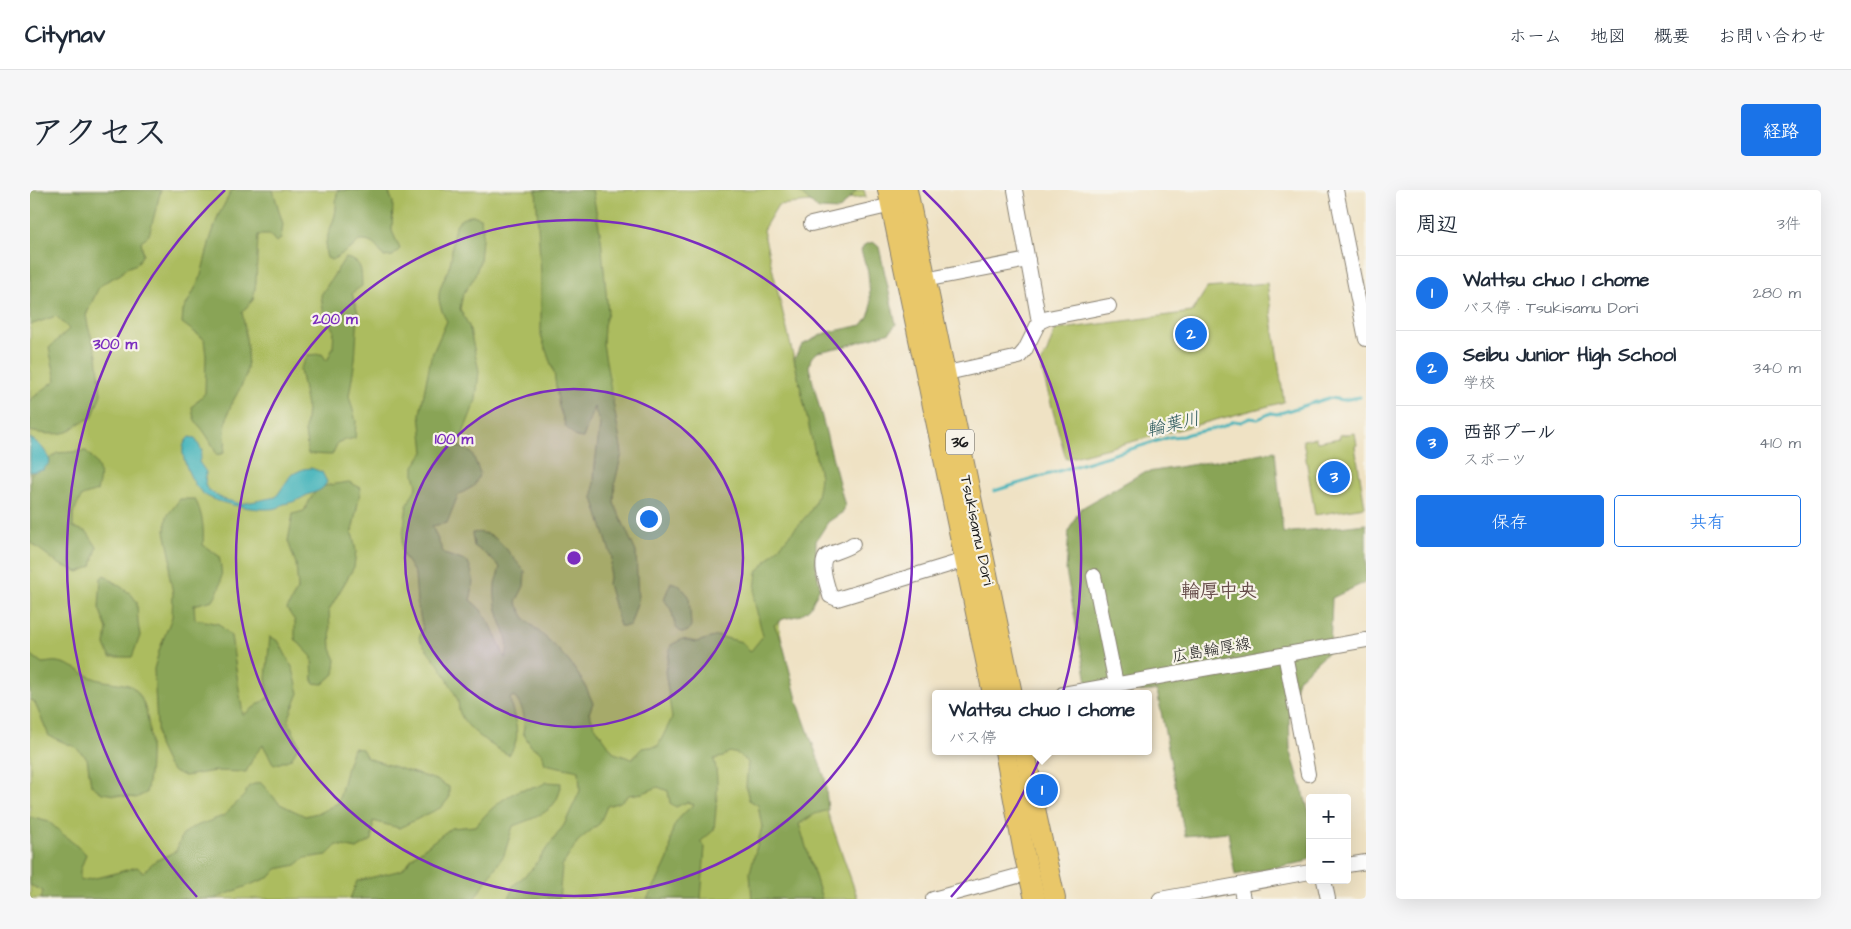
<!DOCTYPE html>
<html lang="ja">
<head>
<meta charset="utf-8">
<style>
	:root { --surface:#fff; --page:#f6f6f7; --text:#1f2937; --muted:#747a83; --line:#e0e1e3; --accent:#1a73e8 }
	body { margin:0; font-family:"Architects Daughter","Klee One",sans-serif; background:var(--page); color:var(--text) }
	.controls { position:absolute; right:15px; bottom:15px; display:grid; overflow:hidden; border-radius:5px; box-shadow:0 5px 20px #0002 }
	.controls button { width:45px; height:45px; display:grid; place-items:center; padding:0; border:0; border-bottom:1px solid var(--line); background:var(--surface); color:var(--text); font:25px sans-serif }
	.you { position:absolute; left:618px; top:328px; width:18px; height:18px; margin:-12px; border:4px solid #fff; border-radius:50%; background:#1a73e8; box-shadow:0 0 0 8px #1a73e833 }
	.badge { display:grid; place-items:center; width:32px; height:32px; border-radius:50%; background:var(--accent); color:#fff; font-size:16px; font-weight:700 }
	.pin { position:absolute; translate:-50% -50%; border:2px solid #fff; box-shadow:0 1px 5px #0006 }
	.popup { position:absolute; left:902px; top:500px; width:220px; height:65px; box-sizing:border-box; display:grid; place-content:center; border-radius:5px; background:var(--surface); filter:drop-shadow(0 1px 4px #0005); font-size:16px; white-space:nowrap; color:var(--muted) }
	.popup b { font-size:19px; color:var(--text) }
	.popup::after { content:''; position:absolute; left:50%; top:100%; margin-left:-10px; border:10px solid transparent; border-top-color:var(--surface) }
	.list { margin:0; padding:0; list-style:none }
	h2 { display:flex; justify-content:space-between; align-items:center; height:65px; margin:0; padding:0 20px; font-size:21px }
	h2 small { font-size:16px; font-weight:400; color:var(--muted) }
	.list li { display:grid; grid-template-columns:32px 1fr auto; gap:15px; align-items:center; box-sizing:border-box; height:75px; padding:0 20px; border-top:1px solid var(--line) }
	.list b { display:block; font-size:19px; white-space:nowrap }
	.list p { margin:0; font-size:16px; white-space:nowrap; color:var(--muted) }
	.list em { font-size:16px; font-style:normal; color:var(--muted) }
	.actions { display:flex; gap:10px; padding:15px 20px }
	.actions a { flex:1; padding:11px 0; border:1px solid var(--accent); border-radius:5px; text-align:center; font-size:18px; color:var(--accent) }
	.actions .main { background:var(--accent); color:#fff }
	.map { position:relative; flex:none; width:1336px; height:709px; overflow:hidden; border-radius:5px }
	header { display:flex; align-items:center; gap:30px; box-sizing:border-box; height:70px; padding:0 25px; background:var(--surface); border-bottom:1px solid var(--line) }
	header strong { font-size:24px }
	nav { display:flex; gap:28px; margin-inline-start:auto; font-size:18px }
	.intro { display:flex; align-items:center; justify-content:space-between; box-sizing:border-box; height:120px; padding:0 30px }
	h1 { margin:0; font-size:35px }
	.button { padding:12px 22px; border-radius:5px; background:var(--accent); color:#fff; font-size:18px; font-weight:700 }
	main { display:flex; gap:30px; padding:0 30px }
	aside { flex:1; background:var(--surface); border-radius:5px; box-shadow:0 5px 20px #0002 }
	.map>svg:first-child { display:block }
	.green { fill:#acbc5f; stroke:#646c3e }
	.forest { fill:#89a456; stroke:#526039 }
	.water { fill:#41b2ba; stroke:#2e676b }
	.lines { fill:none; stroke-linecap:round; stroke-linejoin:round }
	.stream { stroke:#41b2ba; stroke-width:3 }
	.minor-casing { stroke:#867f70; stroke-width:16 }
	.highway-casing { stroke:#867f70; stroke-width:22 }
	.minor { stroke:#fff; stroke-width:14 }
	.highway { stroke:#e9c769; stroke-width:20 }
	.ring { fill:none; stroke:#7b2cbf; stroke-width:2.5 }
	.labels { text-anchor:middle; stroke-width:4.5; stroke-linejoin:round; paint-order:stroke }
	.shield { fill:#f7f3e8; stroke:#5e5c59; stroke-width:1 }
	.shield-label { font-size:15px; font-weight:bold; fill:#1c1c1c }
	.street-label { font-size:16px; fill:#1c1c1c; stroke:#f7f3e8 }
	.water-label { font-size:18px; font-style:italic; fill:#2b585b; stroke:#f7f3e8 }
	.quarter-label { font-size:19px; font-weight:bold; fill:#664c4a; stroke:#f7f3e8 }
	.centre { fill:#7b2cbf; stroke:#f7f3e8; stroke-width:2.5 }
	.ring-label { font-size:15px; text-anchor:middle; font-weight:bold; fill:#7b2cbf; stroke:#f7f3e8; stroke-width:4.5; stroke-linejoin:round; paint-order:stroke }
</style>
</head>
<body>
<header>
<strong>Citynav</strong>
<nav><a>ホーム</a><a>地図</a><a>概要</a><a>お問い合わせ</a></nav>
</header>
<div class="intro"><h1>アクセス</h1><a class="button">経路</a></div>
<main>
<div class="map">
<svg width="1336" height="709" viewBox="0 0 1336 709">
	<rect width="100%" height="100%" fill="#f7f3e8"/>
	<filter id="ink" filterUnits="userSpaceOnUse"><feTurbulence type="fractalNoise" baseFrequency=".02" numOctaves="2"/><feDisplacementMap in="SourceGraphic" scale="10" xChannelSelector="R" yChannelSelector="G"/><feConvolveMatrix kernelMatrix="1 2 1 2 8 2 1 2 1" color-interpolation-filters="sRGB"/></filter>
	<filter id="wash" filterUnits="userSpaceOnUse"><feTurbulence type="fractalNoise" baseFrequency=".0096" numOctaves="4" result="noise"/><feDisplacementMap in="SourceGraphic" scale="20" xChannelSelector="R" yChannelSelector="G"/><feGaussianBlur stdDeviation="1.12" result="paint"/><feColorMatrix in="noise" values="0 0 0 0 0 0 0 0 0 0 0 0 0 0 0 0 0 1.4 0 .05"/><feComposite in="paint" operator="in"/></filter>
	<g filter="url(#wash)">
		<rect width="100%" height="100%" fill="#efe2c4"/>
		<!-- green -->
		<g class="green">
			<path d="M0 0H834L836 7 748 15 733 40 798 310 740 382 766 533 828 709H0Z"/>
			<path d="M1237 93 1254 212 1036 269 1010 173 1017 162 1025 140 1162 122 1177 98Z"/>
			<path d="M1325 243 1327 255 1325 256 1335 317 1285 325 1273 250 1286 248 1287 252 1310 248V245Z"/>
		</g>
		<!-- forest -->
		<g class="forest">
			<path d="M0 0H131L119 45 111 51 113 64 107 74 96 78 91 84 75 92 68 99 56 125 58 136 67 165 71 204 62 228C50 232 50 233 41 240 32 246 10 244 0 241V210L26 190 19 158 39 139 26 126 0 135Z"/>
			<path d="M202 0H243L253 34 251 49 246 52 240 45H228L226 92 223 110 212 122C215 137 220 170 216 185 211 200 200 212 197 228 194 239 197 251 194 263L187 265C184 259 181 252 177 246 170 234 163 234 162 217L175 203 176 166 174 149 152 133 153 121 170 89 180 50 188 26Z"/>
			<path d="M308 0H360L359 3 363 12 362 41 370 59 363 66 354 67C346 56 343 50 329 51L323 57 302 70 297 68C292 52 301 40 305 25 307 16 305 8 308 0Z"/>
			<path d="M506 0H562L563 4 571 48 578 122 574 135 573 154 592 263 585 292 584 313 606 362 608 410 600 436H590L578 394 582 368 563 308 565 274 570 235 564 217 553 248 546 247 536 237 529 217 524 183 511 146V86Z"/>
			<path d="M767 0H827L809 20 788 19Z"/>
			<path d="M443 25 450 28 453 38 450 71 444 88 433 104 430 119 439 136 449 181 446 210 428 256 442 263 450 283 444 296 428 305 417 333 402 336 414 364 438 372C444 385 444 396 440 410 459 423 466 447 475 468 482 452 473 441 469 427 466 418 464 405 465 396 465 389 469 384 470 377L457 365 444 356 442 343C468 338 479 366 495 381L494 396 486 412 496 430 524 455 541 474 554 493 563 513 559 523 564 535 584 563 602 569 612 558 628 556 642 528 635 481 641 455 652 449 666 452 688 446 712 452 720 462 733 446 724 410 727 382 779 323C787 311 789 300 790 286L764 169 772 155 795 143 832 135 838 127 841 119 838 82 831 61 834 55 843 52 849 57 866 134 860 142 816 156 788 162 781 168 779 177 815 316 813 322 798 332 786 351V378L790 397 780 418 771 425 753 429 744 435 752 451 768 513 795 588 798 620 785 624 769 634 792 709H722L720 682 732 637 728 615 719 610 716 597 718 572 708 564 699 562 693 567 684 569C690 592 686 616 684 640L670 652 675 657 671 709H617C625 695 633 681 639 666 641 659 640 650 642 642 644 632 655 621 664 615L657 612 646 617 640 613 638 601 628 597 613 603 599 605 590 612 577 616 570 633 548 651 532 676 529 709H479L483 696 502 679 534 635 550 601 549 581 515 574 512 563 501 556 493 543C496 526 494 520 484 506L480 508C483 530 494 545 479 565 464 558 435 538 430 523 428 519 429 515 428 511 425 503 419 492 414 483 407 471 397 461 389 448L393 439 387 412 385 384 372 363V352L377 315 387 296 384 284V276L394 262 390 224 401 167 417 131C413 125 410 117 409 109 408 94 419 84 421 69 423 58 421 39 429 31 432 28 439 26 443 25Z"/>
			<path d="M315 68C333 71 331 80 332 96L322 103 328 123 325 170 319 206 326 231 325 248 308 252 302 265 278 264 275 242 277 217 270 179 278 165 292 164 297 171 303 158 304 139 294 126 291 105Z"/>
			<path d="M56 261C70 275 72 282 67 301L52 306 43 323V337L57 342 67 357 62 376 49 382 29 374 0 352V285L27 263Z"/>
			<path d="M1245 261 1253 343 1336 334V392L1302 408 1300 460 1268 489 1259 523 1260 559 1280 625V668L1274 672 1205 685 1198 642 1155 646 1127 501 1059 502 1036 381 1039 340 1050 319 1112 283Z"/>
			<path d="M319 292 331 298 322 342 326 361 324 377 299 420 301 459 306 470 304 484 293 494 283 493 282 467 265 449V431L257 419 268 398 266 374 258 351 263 324 274 321C288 293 289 297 319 292Z"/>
			<path d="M150 309H165C173 325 174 338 173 355L189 366C193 385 193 394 183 410L164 415 165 429 189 434 201 446 213 525 239 507 236 489 240 446 249 452 263 479 269 503 258 530 269 555 261 569 244 575 233 555 224 566 216 582 185 581 155 586 144 582 138 576 128 555 124 479 130 458 142 427 143 403 139 383 141 369 135 341 137 326Z"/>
			<path d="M74 385 101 404 107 412 108 433 110 446 102 467H80L75 455 77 439 69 418 71 388Z"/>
			<path d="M641 392 649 395 659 406 661 436 658 441 653 443C644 439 645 433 642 423 641 418 637 414 634 409Z"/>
			<path d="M0 464 12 473C17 473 23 471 27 472 41 473 54 485 66 489 74 492 95 493 101 496 125 511 122 578 116 603L106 608 72 603 61 595 57 568 45 557 19 546 4 511 0 510Z"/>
			<path d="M323 558 332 559 337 568 406 590 419 597V608L412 617 369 638 343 631 342 650 327 659 307 655 297 665 275 668 266 675 247 679 240 687 184 709H11L13 701 0 695V627L19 632 56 664 50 681V691L75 686 107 677 113 682 125 671 146 661 152 646 161 638 193 626 214 606 219 596 230 592 250 614 275 626 291 622 308 613 318 573Z"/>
			<path d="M516 592 531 593C529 622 506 627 483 636L474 665 444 709H320L327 691 372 680 385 665 421 638 446 636C456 623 471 609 486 602 497 596 505 601 516 592Z"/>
		</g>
		<!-- water -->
		<g class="water">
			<path d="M159 247 165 248 172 261 169 272 176 282 175 295 178 300 193 309 211 314 246 307 261 285 273 279 281 278 292 282 297 292C291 303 285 301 275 306 267 311 263 312 254 314 248 316 253 316 247 318 231 322 188 314 175 305 165 298 158 283 155 272 152 262 151 255 159 247Z"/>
			<path d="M0 248C9 253 17 261 20 272L13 280 0 282Z"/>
		</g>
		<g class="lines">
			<!-- stream -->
			<path class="stream" d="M964 301 1140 247 1153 246 1158 244 1192 237 1204 231 1211 232 1220 228 1228 229 1241 223 1247 224 1299 208 1313 210 1330 207"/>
		</g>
	</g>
	<g filter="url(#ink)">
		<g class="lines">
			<!-- minor casing -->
			<g class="minor-casing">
				<g id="minor">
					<path d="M985 0 1009 132"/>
					<path d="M1306 0 1336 149"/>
					<path d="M781 34 862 15"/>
					<path d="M889 91 998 70"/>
					<path d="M908 185 989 167 995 160 1009 132 1018 128 1079 116"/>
					<path d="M823 354C816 359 807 361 800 364 786 369 798 395 800 406L807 409 935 370"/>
					<path d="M1064 386 1086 494"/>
					<path d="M1255 464 1278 584"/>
					<path d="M1033 504 1336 450"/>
					<path d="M1317 675 1336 672"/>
					<path d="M1294 690 1298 709"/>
					<path d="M1210 695 1213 709"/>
					<path d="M903 709 999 683"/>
					<path d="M1130 709 1280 682"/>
				</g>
			</g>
			<!-- highway casing -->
			<g class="highway-casing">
				<g id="highway">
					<path d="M858 0 963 504"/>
					<path d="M877 0 982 504"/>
					<path d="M975 561 994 663 1005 709"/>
					<path d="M995 561 1007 629 1025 709"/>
				</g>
			</g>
			<!-- minor -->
			<use href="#minor" class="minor"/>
			<!-- highway -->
			<use href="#highway" class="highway"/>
		</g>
	</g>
	<!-- distance rings -->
	<circle cx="544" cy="368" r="169" fill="#7b2cbf" fill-opacity=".12"/>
	<g class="ring">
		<circle cx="544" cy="368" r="169"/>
		<circle cx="544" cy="368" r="338"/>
		<path d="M167 707A507 507 0 0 1 195 0M893 0A507 507 0 0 1 921 707"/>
	</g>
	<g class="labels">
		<!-- shield labels -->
		<rect class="shield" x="916" y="239.5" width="28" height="25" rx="4"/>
		<g class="shield-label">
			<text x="930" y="257">36</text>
		</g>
		<!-- street labels -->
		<g class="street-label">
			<text transform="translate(948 340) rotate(78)" y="6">Tsukisamu Dori</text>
			<text transform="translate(1181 459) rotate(-10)" y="6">広島輪厚線</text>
		</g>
		<!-- water labels -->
		<g class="water-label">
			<text transform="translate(1143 234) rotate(-13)" y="6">輪葉川</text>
		</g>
		<!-- quarter labels -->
		<g class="quarter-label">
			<text x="1189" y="407">輪厚中央</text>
		</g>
	</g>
	<circle cx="544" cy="368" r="8" class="centre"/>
	<g class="ring-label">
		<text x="305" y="134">200 m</text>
		<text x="85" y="159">300 m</text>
		<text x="424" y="254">100 m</text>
	</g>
</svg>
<div class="controls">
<button>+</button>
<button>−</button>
</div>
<div class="you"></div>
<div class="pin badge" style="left:1012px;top:600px">1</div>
<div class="popup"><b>Wattsu chuo 1 chome</b>バス停</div>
<div class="pin badge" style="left:1161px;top:144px">2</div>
<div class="pin badge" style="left:1304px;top:287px">3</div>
</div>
<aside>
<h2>周辺<small>3件</small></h2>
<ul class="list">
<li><span class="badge">1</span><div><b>Wattsu chuo 1 chome</b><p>バス停 · Tsukisamu Dori</p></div><em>280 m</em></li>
<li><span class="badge">2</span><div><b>Seibu Junior High School</b><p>学校</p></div><em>340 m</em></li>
<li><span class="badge">3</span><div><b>西部プール</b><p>スポーツ</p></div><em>410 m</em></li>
</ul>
<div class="actions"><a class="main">保存</a><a>共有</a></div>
</aside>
</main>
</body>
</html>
